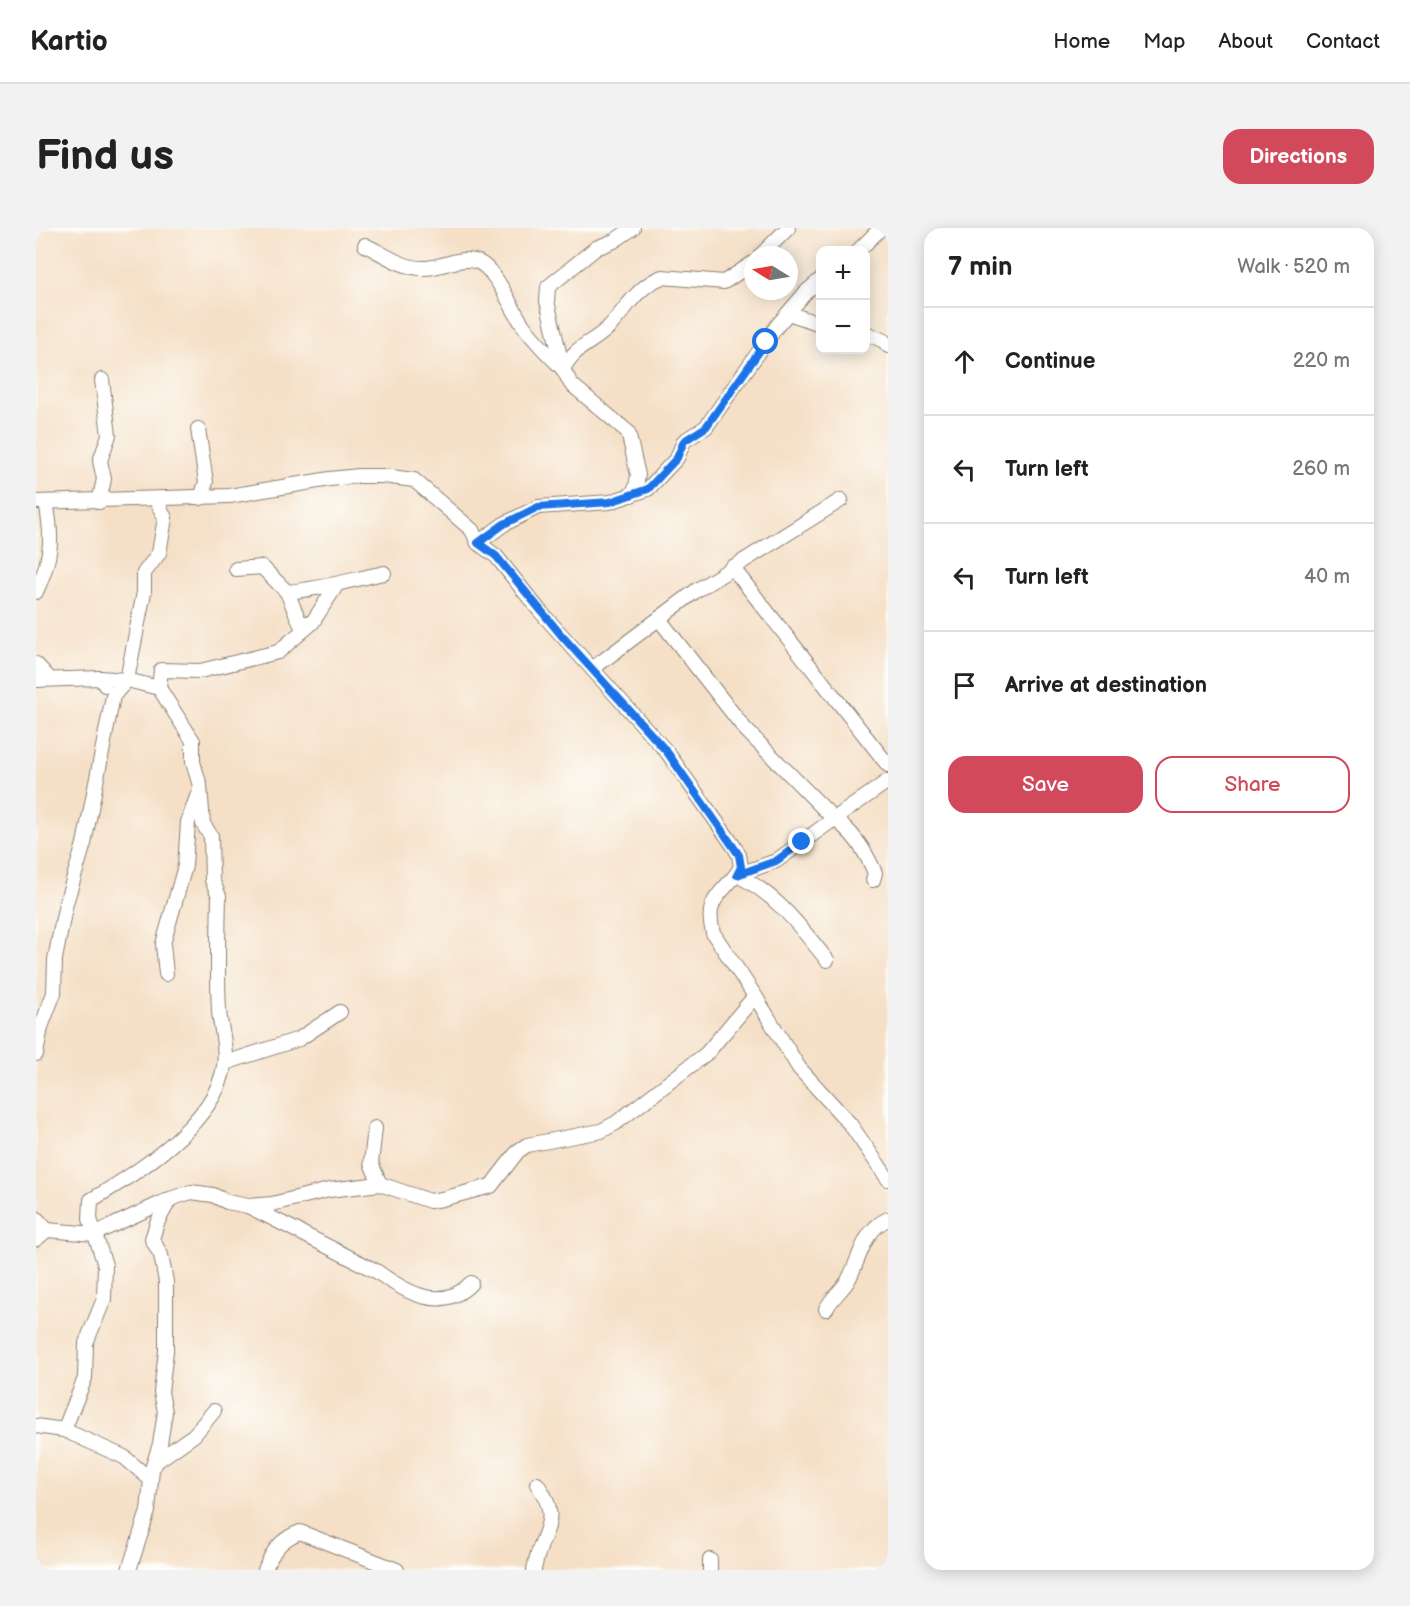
<!DOCTYPE html>
<html lang="en">
<head>
<meta charset="utf-8">
<style>
	:root { --surface:#fff; --page:#f2f2f2; --text:#222; --muted:#767676; --line:#e0e0e0; --accent:#d1495b }
	body { margin:0; font-family:"Balsamiq Sans",sans-serif; background:var(--page); color:var(--text) }
	.controls { position:absolute; right:18px; top:18px; display:grid; overflow:hidden; border-radius:12px; box-shadow:0 3px 15px #0003 }
	.controls button { width:54px; height:54px; display:grid; place-items:center; padding:0; border:0; border-bottom:2px solid var(--line); background:var(--surface); color:var(--text); font:30px sans-serif }
	.compass { position:absolute; left:708px; top:18px; width:54px; height:54px; border-radius:50%; background:var(--surface); box-shadow:0 3px 15px #0003; rotate:281deg }
	.stop { position:absolute; width:18px; height:18px; margin:-14px; border:4px solid #1a73e8; border-radius:50%; background:#fff }
	.stop.end { background:#1a73e8; border-color:#fff; box-shadow:0 2px 6px #0008 }
	.list { margin:0; padding:0; list-style:none }
	h2 { display:flex; justify-content:space-between; align-items:center; height:78px; margin:0; padding:0 24px; font-size:26px }
	h2 small { font-size:20px; font-weight:400; color:var(--muted) }
	.list li { display:grid; grid-template-columns:39px 1fr auto; gap:18px; align-items:center; box-sizing:border-box; height:108px; padding:0 24px; border-top:2px solid var(--line) }
	.list b { display:block; font-size:22px; white-space:nowrap }
	.list em { font-size:20px; font-style:normal; color:var(--muted) }
	.actions { display:flex; gap:12px; padding:18px 24px }
	.actions a { flex:1; padding:14px 0; border:2px solid var(--accent); border-radius:18px; text-align:center; font-size:21px; color:var(--accent) }
	.actions .main { background:var(--accent); color:#fff }
	.icon { flex:none; width:33px; height:33px; fill:none; stroke:currentColor; stroke-width:2; stroke-linecap:round; stroke-linejoin:round }
	.map { position:relative; flex:none; width:852px; height:1342px; overflow:hidden; border-radius:18px }
	header { display:flex; align-items:center; gap:36px; box-sizing:border-box; height:84px; padding:0 30px; background:var(--surface); border-bottom:2px solid var(--line) }
	header strong { font-size:28px }
	nav { display:flex; gap:33px; margin-inline-start:auto; font-size:21px }
	.intro { display:flex; align-items:center; justify-content:space-between; box-sizing:border-box; height:144px; padding:0 36px }
	h1 { margin:0; font-size:42px }
	.button { padding:15px 27px; border-radius:18px; background:var(--accent); color:#fff; font-size:21px; font-weight:700 }
	main { display:flex; gap:36px; padding:0 36px }
	aside { flex:1; background:var(--surface); border-radius:18px; box-shadow:0 3px 15px #0003 }
	.map>svg:first-child { display:block }
	.lines { fill:none; stroke-linecap:round; stroke-linejoin:round }
	.minor-casing { stroke:#887e72; stroke-width:16 }
	.minor { stroke:#fff; stroke-width:14 }
	.route { stroke:#1a73e8; stroke-width:8 }
</style>
</head>
<body>
<header>
<strong>Kartio</strong>
<nav><a>Home</a><a>Map</a><a>About</a><a>Contact</a></nav>
</header>
<div class="intro"><h1>Find us</h1><a class="button">Directions</a></div>
<main>
<div class="map">
<svg width="852" height="1342" viewBox="0 0 852 1342">
	<rect width="100%" height="100%" fill="#fdfcf7"/>
	<filter id="ink" filterUnits="userSpaceOnUse"><feTurbulence type="fractalNoise" baseFrequency=".0167" numOctaves="2"/><feDisplacementMap in="SourceGraphic" scale="12" xChannelSelector="R" yChannelSelector="G"/><feConvolveMatrix kernelMatrix="1 2 1 2 8 2 1 2 1" color-interpolation-filters="sRGB"/></filter>
	<filter id="wash" filterUnits="userSpaceOnUse"><feTurbulence type="fractalNoise" baseFrequency=".008" numOctaves="4" result="noise"/><feDisplacementMap in="SourceGraphic" scale="24" xChannelSelector="R" yChannelSelector="G"/><feGaussianBlur stdDeviation="1.35" result="paint"/><feColorMatrix in="noise" values="0 0 0 0 0 0 0 0 0 0 0 0 0 0 0 0 0 1.4 0 .05"/><feComposite in="paint" operator="in"/></filter>
	<g filter="url(#wash)">
		<rect width="100%" height="100%" fill="#f5e0c7"/>
	</g>
	<g filter="url(#ink)">
		<g class="lines">
			<!-- minor casing -->
			<g class="minor-casing">
				<g id="minor">
					<path d="M329 17C348 26 367 41 389 40 406 40 425 27 442 34 460 41 475 80 487 97 498 113 513 127 527 141L511 73 512 59 560 20 578 13 597 0"/>
					<path d="M823 22 845 0"/>
					<path d="M725 27 752 0"/>
					<path d="M752 85 784 96"/>
					<path d="M830 105 848 113 852 118"/>
					<path d="M162 201 170 254 165 270"/>
					<path d="M595 267 600 259 602 247 592 204 535 156 527 141C540 117 554 117 572 100 591 81 599 60 626 49L688 54 717 35"/>
					<path d="M0 274 193 268 294 251 323 248H347L378 252 436 302 442 315 460 328 503 382 631 524 697 617 703 627 705 639C689 666 667 668 677 705L719 768 763 840 814 896 852 951"/>
					<path d="M63 274 68 251 64 233 73 207 66 152"/>
					<path d="M442 315 468 296 502 279 574 274 612 261 641 230 648 213 670 199 741 98 770 64 784 52"/>
					<path d="M696 339 852 537"/>
					<path d="M200 341 226 339 251 364C285 361 315 352 348 345"/>
					<path d="M0 364C16 330 17 310 10 274"/>
					<path d="M251 364 264 395H276"/>
					<path d="M623 391 709 501 798 591 852 553"/>
					<path d="M0 436 12 449"/>
					<path d="M556 441 661 362 805 272"/>
					<path d="M64 450 91 452 123 460 157 513V534L164 558 167 596 175 608 176 652 183 668C182 707 181 745 183 784 185 802 191 819 188 838 180 894 100 946 55 972L54 991 69 1037 68 1071 50 1115 49 1150 28 1202 88 1229 115 1252"/>
					<path d="M0 452 64 450 69 457"/>
					<path d="M123 460 125 442 164 443 242 424 276 395 300 358"/>
					<path d="M701 647 740 633 798 591C818 604 830 624 839 645L837 652"/>
					<path d="M701 647C742 668 762 696 791 732"/>
					<path d="M130 746 127 716 149 638 152 594 163 563"/>
					<path d="M0 826 5 799 18 765 19 731 30 675 48 616 77 468 91 452 108 364V345L123 325 129 290 120 272"/>
					<path d="M189 835 263 811 304 784"/>
					<path d="M339 900 335 935 344 956"/>
					<path d="M212 978 340 1043C369 1064 406 1086 435 1055"/>
					<path d="M0 990 11 1002"/>
					<path d="M0 1011 11 1002 58 1006 134 971"/>
					<path d="M790 1081C795 1071 804 1064 811 1054 824 1033 826 1002 852 991"/>
					<path d="M0 1198 28 1202"/>
					<path d="M117 1239 121 1233 158 1207 178 1183"/>
					<path d="M674 1332V1342"/>
					<path d="M93 1342 112 1283 116 1241 124 1216 129 1184 125 1164 130 1123V1054L125 1027 116 1011 121 995 134 971 155 964 177 967 191 974 212 978 236 976 293 962 344 956 394 973 406 971 455 958 482 923 491 917 565 903 580 895 671 825 719 768"/>
					<path d="M229 1342C236 1323 245 1311 264 1304L361 1342"/>
					<path d="M498 1342C504 1303 528 1293 501 1256"/>
				</g>
			</g>
			<!-- minor -->
			<use href="#minor" class="minor"/>
		</g>
	</g>
	<g class="lines" filter="url(#ink)">
		<!-- route -->
		<path class="route" d="M730 114 670 199 648 213 641 230 612 261 574 274 502 279 468 296 442 315 460 328 526 408 631 524 703 627 705 639 701 647 740 633 766 614"/>
	</g>
</svg>
<div class="controls">
<button>+</button>
<button>−</button>
</div>
<svg class="compass" viewBox="-18 -18 36 36"><path d="M0-13l5 13h-10z" fill="#e53935"/><path d="M0 13l5-13h-10z" fill="#767676"/></svg>
<div class="stop" style="left:730px;top:114px"></div>
<div class="stop end" style="left:766px;top:614px"></div>
</div>
<aside>
<h2>7 min<small>Walk · 520 m</small></h2>
<ul class="list">
<li><svg class="icon" aria-label="ahead" viewBox="0 0 24 24"><path d="M12 20V5M6 11l6-6 6 6"/></svg><div><b>Continue</b></div><em>220 m</em></li>
<li><svg class="icon" aria-label="left" viewBox="0 0 24 24"><path d="M17 20v-9H6M10 6l-5 5 5 5"/></svg><div><b>Turn left</b></div><em>260 m</em></li>
<li><svg class="icon" aria-label="left" viewBox="0 0 24 24"><path d="M17 20v-9H6M10 6l-5 5 5 5"/></svg><div><b>Turn left</b></div><em>40 m</em></li>
<li><svg class="icon" aria-label="arrive" viewBox="0 0 24 24"><path d="M6 21V4h12l-3 4 3 4H6"/></svg><div><b>Arrive at destination</b></div></li>
</ul>
<div class="actions"><a class="main">Save</a><a>Share</a></div>
</aside>
</main>
</body>
</html>
